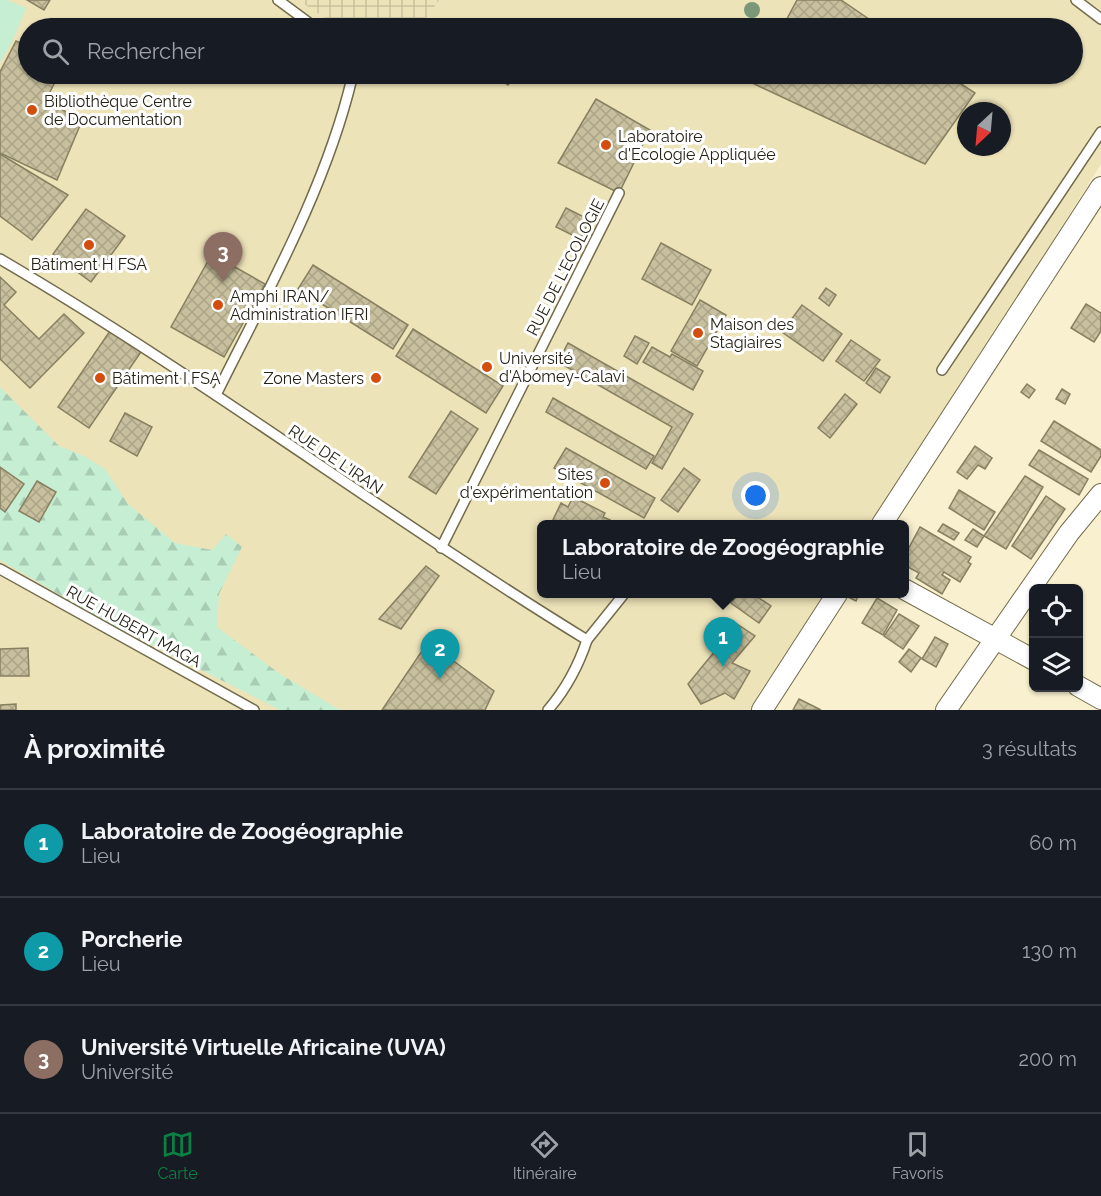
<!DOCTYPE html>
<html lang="fr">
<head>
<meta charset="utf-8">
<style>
	:root { --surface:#171b24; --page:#20242c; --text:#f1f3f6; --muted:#9ea1a6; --line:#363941; --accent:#0b8043 }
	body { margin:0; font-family:Raleway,sans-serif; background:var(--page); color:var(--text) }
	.controls { position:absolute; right:18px; bottom:18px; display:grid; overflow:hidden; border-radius:9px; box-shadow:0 2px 4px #0004 }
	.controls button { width:54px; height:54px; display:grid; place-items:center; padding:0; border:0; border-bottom:2px solid var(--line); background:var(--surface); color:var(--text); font:30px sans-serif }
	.compass { position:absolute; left:957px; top:102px; width:54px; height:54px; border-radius:50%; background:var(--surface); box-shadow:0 2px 4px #0004; rotate:206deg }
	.you { position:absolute; left:756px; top:496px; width:21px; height:21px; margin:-15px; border:4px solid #fff; border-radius:50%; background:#1a73e8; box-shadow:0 0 0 9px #1a73e833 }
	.badge { display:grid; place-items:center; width:39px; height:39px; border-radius:50%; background:var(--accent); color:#fff; font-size:20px; font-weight:700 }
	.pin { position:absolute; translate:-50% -50px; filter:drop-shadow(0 2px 3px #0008) }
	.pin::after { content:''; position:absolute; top:32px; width:21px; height:18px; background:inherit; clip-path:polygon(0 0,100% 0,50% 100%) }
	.popup { position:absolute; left:537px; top:520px; width:372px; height:78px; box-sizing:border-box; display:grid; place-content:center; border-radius:9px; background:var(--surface); filter:drop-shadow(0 2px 4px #0005); font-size:20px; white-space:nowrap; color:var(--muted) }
	.popup b { font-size:22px; color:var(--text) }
	.popup::after { content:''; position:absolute; left:50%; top:100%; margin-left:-12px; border:12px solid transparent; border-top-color:var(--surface) }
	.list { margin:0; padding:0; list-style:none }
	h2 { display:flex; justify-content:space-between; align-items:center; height:78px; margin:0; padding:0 24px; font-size:26px }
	h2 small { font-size:20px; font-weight:400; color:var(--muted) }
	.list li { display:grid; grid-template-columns:39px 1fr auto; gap:18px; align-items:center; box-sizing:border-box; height:108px; padding:0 24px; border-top:2px solid var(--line) }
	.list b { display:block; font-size:22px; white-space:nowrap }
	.list p { margin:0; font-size:20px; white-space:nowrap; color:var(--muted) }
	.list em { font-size:20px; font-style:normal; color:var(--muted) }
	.icon { flex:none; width:33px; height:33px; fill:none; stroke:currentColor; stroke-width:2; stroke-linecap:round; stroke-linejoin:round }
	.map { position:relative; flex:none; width:1101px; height:710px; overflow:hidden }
	.search { position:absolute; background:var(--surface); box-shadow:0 2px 4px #0004; left:18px; right:18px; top:18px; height:66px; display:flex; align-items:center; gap:15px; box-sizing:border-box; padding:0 21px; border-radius:33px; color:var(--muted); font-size:22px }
	.sheet { height:402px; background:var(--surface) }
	nav { display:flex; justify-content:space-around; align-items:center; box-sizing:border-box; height:84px; border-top:2px solid var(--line); background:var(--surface); font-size:16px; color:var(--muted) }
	nav a { display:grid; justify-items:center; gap:3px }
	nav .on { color:var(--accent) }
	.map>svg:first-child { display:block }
	.built { fill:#ede3b9; fill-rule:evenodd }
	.industrial { fill:url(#industrial-grid) }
	.grass { fill:#c5eed3 }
	.forest { fill:url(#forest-firs) }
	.building { fill:url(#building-cross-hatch); stroke:#878060; stroke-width:1.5 }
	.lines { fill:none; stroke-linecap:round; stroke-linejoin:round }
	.service-casing { stroke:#726b4c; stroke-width:12 }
	.minor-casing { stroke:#726b4c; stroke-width:22 }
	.service { stroke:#fff; stroke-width:9 }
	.minor { stroke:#fff; stroke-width:20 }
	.tree { fill:#7a9877 }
	.poi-dot { fill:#d24d0e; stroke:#fff; stroke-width:2 }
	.labels { text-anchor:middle; stroke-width:6; stroke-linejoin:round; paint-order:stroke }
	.poi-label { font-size:16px; fill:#242115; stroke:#fff; text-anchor:start }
	.street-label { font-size:16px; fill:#242115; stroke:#fff }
</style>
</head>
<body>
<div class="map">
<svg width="1101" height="710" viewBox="0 0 1101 710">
	<defs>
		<pattern id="industrial-grid" width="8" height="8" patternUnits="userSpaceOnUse" patternTransform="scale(1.5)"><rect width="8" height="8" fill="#ede3b9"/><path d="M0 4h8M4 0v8" fill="none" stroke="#cbc29e"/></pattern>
		<pattern id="forest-firs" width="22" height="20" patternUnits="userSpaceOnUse" patternTransform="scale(1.5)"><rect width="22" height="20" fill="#c5eed3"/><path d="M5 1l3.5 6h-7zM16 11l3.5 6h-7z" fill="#a9ccb4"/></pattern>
		<pattern id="building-cross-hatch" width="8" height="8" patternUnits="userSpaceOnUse" patternTransform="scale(1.5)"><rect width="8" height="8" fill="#c7bf9d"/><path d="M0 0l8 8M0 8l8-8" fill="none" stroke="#aba486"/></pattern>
	</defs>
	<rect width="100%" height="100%" fill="#f8f0ce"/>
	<!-- built -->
	<path class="built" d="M0 0H1101V164L875 524H542V594H832L758 710H0ZM28 28H1072V74H28ZM966 111H1002V147H966Z"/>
	<!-- industrial -->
	<path class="industrial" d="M298 0H439L419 28H340Z"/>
	<!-- grass -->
	<path class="grass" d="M0 0H7L26 8 13 40 0 63Z"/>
	<!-- forest -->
	<path class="forest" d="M0 387 59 446 84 456 105 469 128 504 175 543 212 550 226 534 242 547 219 594 217 627 280 674 340 710H280L110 624 0 560Z"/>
	<!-- building -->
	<g class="building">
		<path d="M27 0H50L44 10Z"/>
		<path d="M797 0H841L882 28H782Z"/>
		<path d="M494 22 503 28H488Z"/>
		<path d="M16 41 28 46V74H59L47 98 81 123 57 180 0 153V72Z"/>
		<path d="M492 74H517L508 85Z"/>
		<path d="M757 74H946L975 93 925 164 752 83Z"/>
		<path d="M596 99 650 130 619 193 558 163Z"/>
		<path d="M0 154 68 195 32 240 0 216Z"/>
		<path d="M566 208 590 220 580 239 556 227Z"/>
		<path d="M86 209 125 236 91 282 53 254Z"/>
		<path d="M661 243 711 270 692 305 642 279Z"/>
		<path d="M212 254 265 284 224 357 171 327Z"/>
		<path d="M313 265 408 325 393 349 298 289Z"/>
		<path d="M0 277 16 292 4 305 39 339 64 314 84 333 30 388 0 359Z"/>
		<path d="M826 288 836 295 829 306 819 298Z"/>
		<path d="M700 300 726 315 697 366 671 351Z"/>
		<path d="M1086 304 1101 313V331L1094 342 1071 328Z"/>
		<path d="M802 305 842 334 823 361 782 332Z"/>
		<path d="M112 328 143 349 89 428 58 407Z"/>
		<path d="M413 329 503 386 486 413 396 356Z"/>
		<path d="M635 336 649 343 637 364 624 356Z"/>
		<path d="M851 340 880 360 864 381 836 361Z"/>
		<path d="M568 343 693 414 662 469 652 463 672 427 558 362Z"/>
		<path d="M652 347 670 357 672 354 703 371 693 390 643 362Z"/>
		<path d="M876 368 890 377 880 393 866 383Z"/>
		<path d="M1027 384 1035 390 1029 398 1021 392Z"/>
		<path d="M1062 389 1070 394 1065 404 1056 399Z"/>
		<path d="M845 394 857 404 830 438 818 428Z"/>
		<path d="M553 398 654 456 646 469 546 412Z"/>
		<path d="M451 411 478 429 436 494 409 477Z"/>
		<path d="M125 413 152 427 137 456 110 441Z"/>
		<path d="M1054 421 1101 450V456L1091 472 1041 441Z"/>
		<path d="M975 446 992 458 985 469 978 465 967 479 957 472Z"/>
		<path d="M566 448 655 498 644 518 554 468Z"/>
		<path d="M1039 450 1088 479 1079 495 1029 465Z"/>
		<path d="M0 467 24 484 5 512 0 508Z"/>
		<path d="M684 468 700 480 678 512 661 500Z"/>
		<path d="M1025 476 1043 487 1006 549 984 536Z"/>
		<path d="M37 481 56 492 39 522 19 511Z"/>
		<path d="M959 490 995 512 984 530 949 508Z"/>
		<path d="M1046 496 1065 509 1031 559 1012 546Z"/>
		<path d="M573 497 605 513 603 517 610 520 608 524H551L561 503 568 507Z"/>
		<path d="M943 524 959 533 954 540 938 531Z"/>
		<path d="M920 527 971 557 968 562 971 564 960 582 944 572 942 575 950 580 942 594 916 578 919 573 906 566 908 562 904 557Z"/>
		<path d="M973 529 984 536 977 547 965 540Z"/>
		<path d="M426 566 439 576 401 629 379 619Z"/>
		<path d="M739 594H753L771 606 759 623 731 603Z"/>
		<path d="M845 594H859L856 601 844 595Z"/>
		<path d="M877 598 897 610 883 635 862 623Z"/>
		<path d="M899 614 919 626 903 649 884 636Z"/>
		<path d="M737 624 755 636 732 663 750 671 734 699 725 693 701 704 688 684Z"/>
		<path d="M935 637 948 644 936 667 922 659Z"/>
		<path d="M428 642 494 691 485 710H382Z"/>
		<path d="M28 648 29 676H0V649Z"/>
		<path d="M909 649 921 658 911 672 899 662Z"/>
		<path d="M799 699 821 710H793Z"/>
		<path d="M16 704V710H0V705Z"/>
	</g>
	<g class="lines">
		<!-- service casing -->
		<g class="service-casing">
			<g id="service">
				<path d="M278 0 316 28"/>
				<path d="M1076 0 1101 19"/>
				<path d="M0 259C202 377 388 518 587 640 578 667 567 688 548 710"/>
				<path d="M942 370 1101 132"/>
				<path d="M216 395C266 294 326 188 352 78L350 74"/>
				<path d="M441 548 619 193"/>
				<path d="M0 569 254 710"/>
				<path d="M587 640 624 594"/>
			</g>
		</g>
		<!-- minor casing -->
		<g class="minor-casing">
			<g id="minor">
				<path d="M882 524 1101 187"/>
				<path d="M904 589 1034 660"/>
				<path d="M1078 686 1101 699"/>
				<path d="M762 710 837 594"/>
				<path d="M946 710 1069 533 1101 494"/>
			</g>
		</g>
		<!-- service -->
		<use href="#service" class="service"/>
		<!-- minor -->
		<use href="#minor" class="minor"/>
	</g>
	<!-- trees -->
	<circle class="tree" cx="752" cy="10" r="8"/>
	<!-- markers -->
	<g class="poi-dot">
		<circle cx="32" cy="110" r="6"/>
		<circle cx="606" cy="145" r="6"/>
		<circle cx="89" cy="245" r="6"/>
		<circle cx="218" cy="305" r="6"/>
		<circle cx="698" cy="333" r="6"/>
		<circle cx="487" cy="367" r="6"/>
		<circle cx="100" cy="378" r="6"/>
		<circle cx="376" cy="378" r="6"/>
		<circle cx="605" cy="483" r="6"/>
	</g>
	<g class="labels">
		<!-- poi labels -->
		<g class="poi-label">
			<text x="44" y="107">Bibliothèque Centre<tspan x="44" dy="18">de Documentation</tspan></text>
			<text x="618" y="142">Laboratoire<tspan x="618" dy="18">d'Ecologie Appliquée</tspan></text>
			<text x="89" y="270" text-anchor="middle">Bâtiment H FSA</text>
			<text x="230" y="302">Amphi IRAN/<tspan x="230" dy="18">Administration IFRI</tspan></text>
			<text x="710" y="330">Maison des<tspan x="710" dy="18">Stagiaires</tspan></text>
			<text x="499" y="364">Université<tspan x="499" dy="18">d'Abomey-Calavi</tspan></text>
			<text x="112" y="384">Bâtiment I FSA</text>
			<text x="364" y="384" text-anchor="end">Zone Masters</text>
			<text x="593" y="480" text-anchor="end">Sites<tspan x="593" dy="18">d'expérimentation</tspan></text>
		</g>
		<!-- street labels -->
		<g class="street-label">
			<text transform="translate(565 267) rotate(-63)" y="6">RUE DE L'ECOLOGIE</text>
			<text transform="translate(336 459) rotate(34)" y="6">RUE DE L'IRAN</text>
			<text transform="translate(134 626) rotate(29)" y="6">RUE HUBERT MAGA</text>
		</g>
	</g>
</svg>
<div class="controls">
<button><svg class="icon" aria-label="locate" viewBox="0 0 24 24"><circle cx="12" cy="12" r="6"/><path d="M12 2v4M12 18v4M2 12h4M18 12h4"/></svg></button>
<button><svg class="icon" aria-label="layers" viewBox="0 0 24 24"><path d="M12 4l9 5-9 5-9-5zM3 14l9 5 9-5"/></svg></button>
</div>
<svg class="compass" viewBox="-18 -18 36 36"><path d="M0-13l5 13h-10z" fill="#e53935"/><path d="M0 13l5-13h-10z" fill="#9ea1a6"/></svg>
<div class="you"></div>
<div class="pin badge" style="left:723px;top:667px;background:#0f9aa8">1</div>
<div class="popup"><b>Laboratoire de Zoogéographie</b>Lieu</div>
<div class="pin badge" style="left:440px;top:679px;background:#0f9aa8">2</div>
<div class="pin badge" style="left:223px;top:282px;background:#8d6e63">3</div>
<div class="search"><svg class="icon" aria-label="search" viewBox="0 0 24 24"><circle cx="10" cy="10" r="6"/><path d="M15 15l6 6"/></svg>Rechercher</div>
</div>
<section class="sheet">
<h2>À proximité<small>3 résultats</small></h2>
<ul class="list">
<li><span class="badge" style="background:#0f9aa8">1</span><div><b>Laboratoire de Zoogéographie</b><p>Lieu</p></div><em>60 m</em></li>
<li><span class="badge" style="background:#0f9aa8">2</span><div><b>Porcherie</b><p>Lieu</p></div><em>130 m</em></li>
<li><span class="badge" style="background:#8d6e63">3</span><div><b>Université Virtuelle Africaine (UVA)</b><p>Université</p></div><em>200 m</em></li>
</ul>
</section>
<nav>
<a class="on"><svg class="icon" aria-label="map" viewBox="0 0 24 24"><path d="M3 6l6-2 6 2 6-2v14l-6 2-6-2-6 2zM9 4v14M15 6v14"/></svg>Carte</a>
<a><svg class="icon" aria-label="directions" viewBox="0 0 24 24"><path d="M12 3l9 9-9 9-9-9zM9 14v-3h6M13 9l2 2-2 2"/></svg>Itinéraire</a>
<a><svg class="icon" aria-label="saved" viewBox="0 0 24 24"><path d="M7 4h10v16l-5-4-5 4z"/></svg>Favoris</a>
</nav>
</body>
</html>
